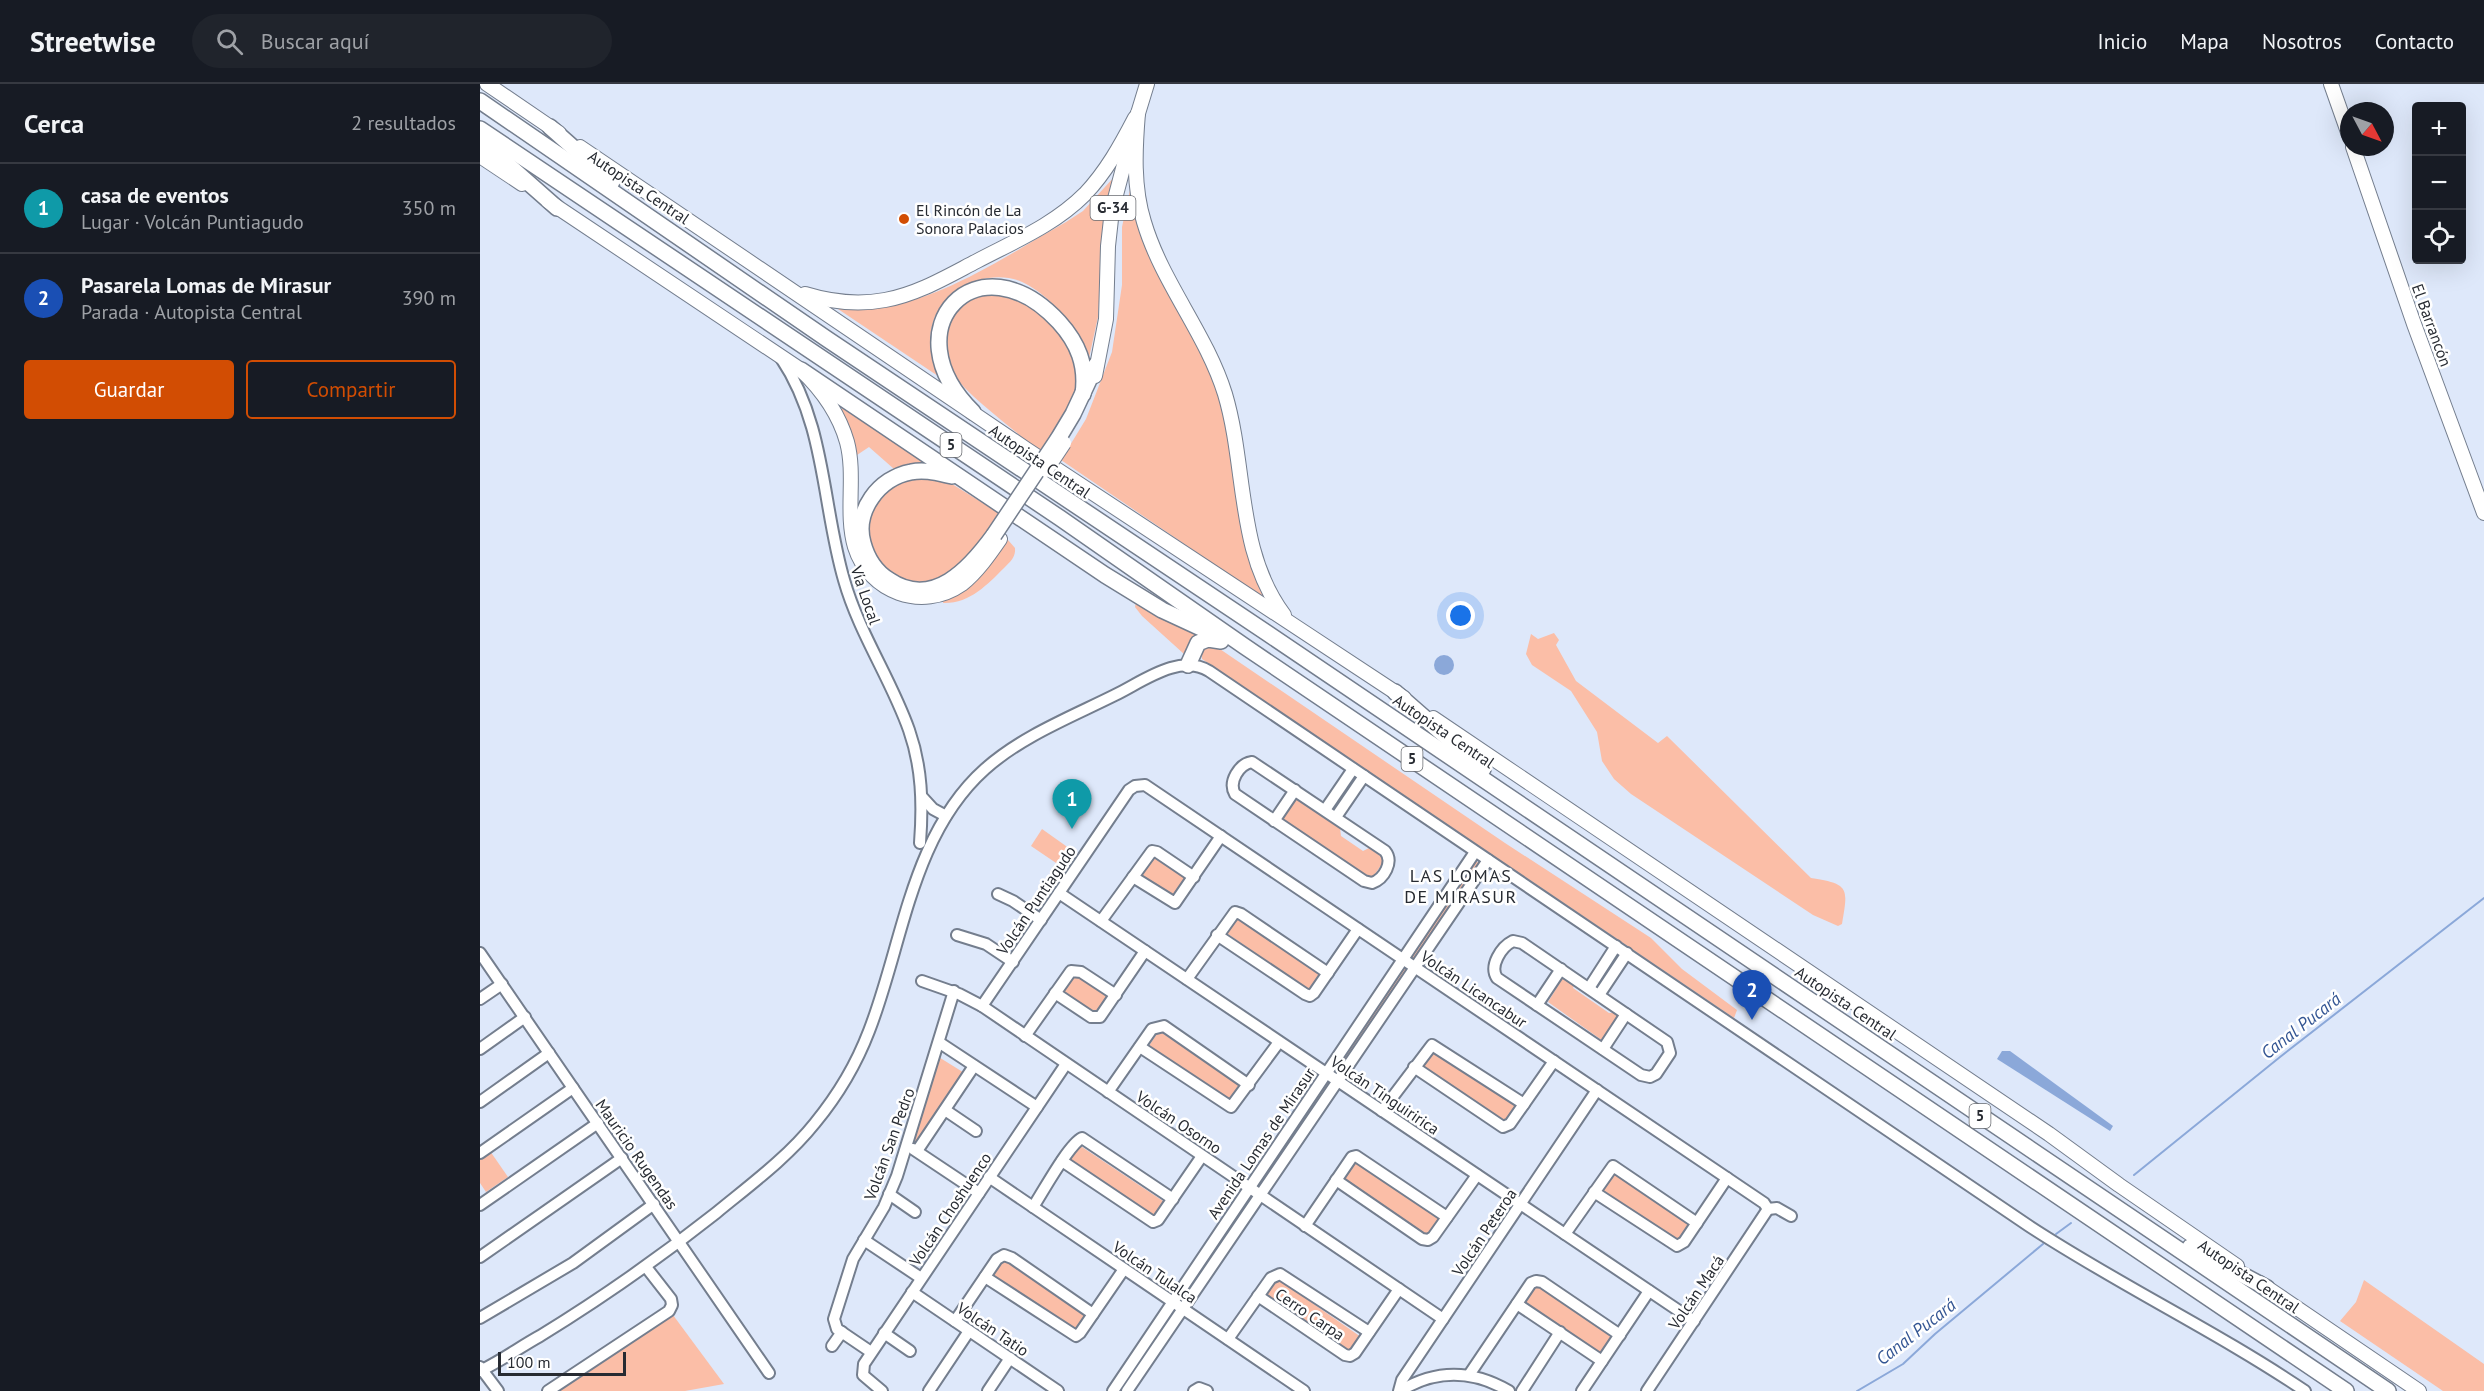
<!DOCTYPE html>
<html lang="es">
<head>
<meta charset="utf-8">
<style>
	:root { --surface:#171b24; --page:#20242c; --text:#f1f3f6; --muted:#9ea1a6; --line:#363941; --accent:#d24d03 }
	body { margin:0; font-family:"PT Sans",sans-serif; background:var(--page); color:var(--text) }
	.controls { position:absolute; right:18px; top:18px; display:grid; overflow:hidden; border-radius:6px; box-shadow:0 6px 24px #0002 }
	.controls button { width:54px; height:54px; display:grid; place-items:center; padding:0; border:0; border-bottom:2px solid var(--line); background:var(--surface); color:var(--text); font:30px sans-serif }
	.compass { position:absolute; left:1860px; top:18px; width:54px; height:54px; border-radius:50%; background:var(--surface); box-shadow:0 6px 24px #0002; rotate:131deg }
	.scale { position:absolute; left:18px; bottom:15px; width:128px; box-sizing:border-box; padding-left:6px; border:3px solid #272b32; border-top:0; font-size:16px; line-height:21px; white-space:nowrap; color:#272b32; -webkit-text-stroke:4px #fff; paint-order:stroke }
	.you { position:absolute; left:981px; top:532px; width:21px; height:21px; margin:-15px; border:4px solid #fff; border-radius:50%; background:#1a73e8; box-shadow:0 0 0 9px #1a73e833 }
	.badge { display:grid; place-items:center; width:39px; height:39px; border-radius:50%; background:var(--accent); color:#fff; font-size:20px; font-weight:700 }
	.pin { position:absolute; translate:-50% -50px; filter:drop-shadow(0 2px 3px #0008) }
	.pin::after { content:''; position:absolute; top:32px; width:21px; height:18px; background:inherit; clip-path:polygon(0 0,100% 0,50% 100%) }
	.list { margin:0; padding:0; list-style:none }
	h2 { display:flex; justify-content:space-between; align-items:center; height:78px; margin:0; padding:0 24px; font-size:26px }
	h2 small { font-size:20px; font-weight:400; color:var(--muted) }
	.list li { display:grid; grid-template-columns:39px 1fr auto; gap:18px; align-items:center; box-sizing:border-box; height:90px; padding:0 24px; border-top:2px solid var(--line) }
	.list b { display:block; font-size:22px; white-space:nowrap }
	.list p { margin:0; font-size:20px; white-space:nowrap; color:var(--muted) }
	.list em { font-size:20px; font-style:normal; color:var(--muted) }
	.actions { display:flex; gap:12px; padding:18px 24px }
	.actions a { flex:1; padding:14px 0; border:2px solid var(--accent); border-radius:6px; text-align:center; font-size:21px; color:var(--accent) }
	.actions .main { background:var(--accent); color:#fff }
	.icon { flex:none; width:33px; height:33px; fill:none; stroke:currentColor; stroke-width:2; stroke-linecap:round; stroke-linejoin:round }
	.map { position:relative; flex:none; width:2004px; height:1307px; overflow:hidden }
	header { display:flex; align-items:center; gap:36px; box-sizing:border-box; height:84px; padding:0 30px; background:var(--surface); border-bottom:2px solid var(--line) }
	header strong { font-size:28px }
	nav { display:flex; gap:33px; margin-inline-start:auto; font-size:21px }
	.search { width:420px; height:54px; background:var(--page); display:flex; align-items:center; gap:15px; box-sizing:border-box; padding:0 21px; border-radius:33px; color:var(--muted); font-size:22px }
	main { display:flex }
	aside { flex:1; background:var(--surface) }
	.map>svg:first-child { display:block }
	.green { fill:#fbbea7 }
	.water { fill:#8ba8d9 }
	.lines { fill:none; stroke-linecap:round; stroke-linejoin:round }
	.stream { stroke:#8ba8d9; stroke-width:2 }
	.minor-casing { stroke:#747e8e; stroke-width:14 }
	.major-casing { stroke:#747e8e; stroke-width:16 }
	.highway-casing { stroke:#747e8e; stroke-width:18 }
	.minor { stroke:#fff; stroke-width:10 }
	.major { stroke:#fff; stroke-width:14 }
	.highway { stroke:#fff; stroke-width:15 }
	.major-bridge-casing { stroke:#747e8e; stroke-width:16; stroke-linecap:butt }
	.highway-bridge-casing { stroke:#747e8e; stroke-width:18; stroke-linecap:butt }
	.major-bridge { stroke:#fff; stroke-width:14 }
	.highway-bridge { stroke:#fff; stroke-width:15 }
	.poi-dot { fill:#d24d03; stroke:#fff; stroke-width:2 }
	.labels { text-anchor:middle; stroke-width:5; stroke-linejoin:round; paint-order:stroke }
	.shield { fill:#fff; stroke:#686b70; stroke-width:1.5 }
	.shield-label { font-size:15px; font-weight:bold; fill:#272b32 }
	.street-label { font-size:16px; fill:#272b32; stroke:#fff }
	.poi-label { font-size:16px; fill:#272b32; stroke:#fff; text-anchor:start }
	.neighbourhood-label { font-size:18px; letter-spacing:1.5px; fill:#272b32; stroke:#fff }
	.water-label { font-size:18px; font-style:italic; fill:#335593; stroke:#fff }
</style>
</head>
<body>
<header>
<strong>Streetwise</strong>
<div class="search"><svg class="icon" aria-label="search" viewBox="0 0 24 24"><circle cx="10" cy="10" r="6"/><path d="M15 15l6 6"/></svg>Buscar aquí</div>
<nav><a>Inicio</a><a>Mapa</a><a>Nosotros</a><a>Contacto</a></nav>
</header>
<main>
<aside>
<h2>Cerca<small>2 resultados</small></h2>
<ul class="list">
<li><span class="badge" style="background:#0f9aa8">1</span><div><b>casa de eventos</b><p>Lugar · Volcán Puntiagudo</p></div><em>350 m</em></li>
<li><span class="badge" style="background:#1a4fb4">2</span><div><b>Pasarela Lomas de Mirasur</b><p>Parada · Autopista Central</p></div><em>390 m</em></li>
</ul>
<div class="actions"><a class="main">Guardar</a><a>Compartir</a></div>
</aside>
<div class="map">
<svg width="2004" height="1307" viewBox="0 0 2004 1307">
	<rect width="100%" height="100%" fill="#dee8fa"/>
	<!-- green -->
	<g class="green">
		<path d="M635 92 623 157 618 233 609 274C596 245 576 217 548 201 515 181 464 202 453 238 447 257 452 275 458 292L352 221C366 222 381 226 394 224 460 218 529 170 586 138L603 127Z"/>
		<path d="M653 92 656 117 737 294 788 517 581 376 606 335 632 268 642 201V143Z"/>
		<path d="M507 209C521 210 535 211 547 219 580 239 609 282 594 321 587 337 571 353 561 367 547 358 535 347 521 336 494 312 448 282 469 240 478 223 490 215 507 209Z"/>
		<path d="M362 324 444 378 414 385 389 363 377 371 373 353 361 327Z"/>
		<path d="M431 394H455L472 400 519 429C502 453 486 485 458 497 454 499 449 499 445 499 399 502 371 447 401 412 403 409 406 405 410 402 416 399 425 397 431 394Z"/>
		<path d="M523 455 528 456 535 464C536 473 530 478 524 484 507 501 489 520 463 519L464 513Z"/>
		<path d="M656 518 724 552 713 558 704 570 662 532 655 523Z"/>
		<path d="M1074 549 1079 556 1076 561 1096 597 1178 659 1187 652 1331 794C1370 800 1368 804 1362 840L1358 842 1333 831 1151 710 1134 695 1122 677 1117 648 1091 607 1052 581 1046 570 1051 550 1058 555Z"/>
		<path d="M727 561H734L1025 759 1171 854 1202 885 1257 926 1254 934 722 575V567Z"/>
		<path d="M813 714H817L860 744 861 752 883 767 889 764 902 773 904 777 893 793 889 794 803 737 801 732Z"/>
		<path d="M562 745 593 767 582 783 551 762Z"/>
		<path d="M674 774 706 795 693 815 661 793Z"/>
		<path d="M994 776 1001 780 642 1307H638Z"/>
		<path d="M756 831 843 890 830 907 745 848Z"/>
		<path d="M595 889 631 912 619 931 583 908Z"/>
		<path d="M1084 892 1095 899 1093 904 1129 929 1139 928 1141 931 1123 957 1068 918Z"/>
		<path d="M679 947 763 1002 751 1019 668 963Z"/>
		<path d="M954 965 1036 1021 1024 1039 942 984Z"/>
		<path d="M457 972 486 990 437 1060 433 1057Z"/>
		<path d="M599 1061 686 1119 676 1134 589 1076Z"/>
		<path d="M10 1067 28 1093 6 1108 0 1099V1074Z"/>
		<path d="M875 1077 961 1136 949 1154 862 1095Z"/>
		<path d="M1133 1084 1210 1140 1198 1157 1119 1105Z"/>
		<path d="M523 1173 609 1231 597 1249 510 1191Z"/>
		<path d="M795 1193 881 1253 869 1268 783 1210Z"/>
		<path d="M1884 1196 2004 1280V1307H1963L1860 1237 1876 1218Z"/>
		<path d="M1056 1201 1135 1254 1121 1271 1045 1219Z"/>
		<path d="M193 1231 244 1300 205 1307H71Z"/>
	</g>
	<!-- water -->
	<g class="water">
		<circle cx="964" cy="581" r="10"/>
		<path d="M1522 967H1530L1633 1042 1630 1047 1517 975Z"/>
	</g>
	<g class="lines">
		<!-- stream -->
		<g class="stream">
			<path d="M1654 1091 1800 973 2004 814"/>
			<path d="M1576 1150 1591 1139"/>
			<path d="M1377 1307 1423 1280 1455 1250 1563 1160"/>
		</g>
		<!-- minor casing -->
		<g class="minor-casing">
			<g id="minor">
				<path d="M301 274C346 341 342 421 364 496 379 549 411 595 429 646 442 683 443 720 440 759"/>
				<path d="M772 678 905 767C914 778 904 795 892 799L884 797 755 710C748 698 759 680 772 678Z"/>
				<path d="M442 713 453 725 466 732"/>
				<path d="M845 726 873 685"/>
				<path d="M856 733 884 692"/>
				<path d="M794 737 815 706"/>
				<path d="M653 793 695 819 741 752"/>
				<path d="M579 809 1214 1237"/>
				<path d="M518 810 533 817 561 836"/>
				<path d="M621 837 672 767 677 768 714 793"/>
				<path d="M477 851 506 860 533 878"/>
				<path d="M737 851 825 910 830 912 834 909 878 845"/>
				<path d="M1033 857 1042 859 1187 958 1190 969 1176 990 1170 993 1161 991 1017 894C1009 882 1021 863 1033 857Z"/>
				<path d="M0 869 289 1289"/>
				<path d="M707 895 755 828 761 830 848 889"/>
				<path d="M442 897 479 910 502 922 963 1235"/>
				<path d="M1109 904 1136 862"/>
				<path d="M575 909 611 933H620L665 867"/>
				<path d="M1119 911 1147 869"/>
				<path d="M0 915 22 900"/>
				<path d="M1057 921 1081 885"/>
				<path d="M502 922 649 706 655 702 665 701 1284 1119 1288 1125"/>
				<path d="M545 952 591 887 601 888 636 911"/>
				<path d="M460 959 557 1023"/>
				<path d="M660 963 751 1023 799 958"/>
				<path d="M0 965 45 933"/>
				<path d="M1123 965 1146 930"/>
				<path d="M934 983 1023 1043 1030 1040 1074 977"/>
				<path d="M628 1008 672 945 684 942 769 1001"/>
				<path d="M0 1018 69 969"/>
				<path d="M465 1026 496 1047"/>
				<path d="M902 1027 952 961 1044 1020"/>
				<path d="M433 1065 499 1109"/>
				<path d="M437 1067 494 982"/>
				<path d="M0 1069 93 1004"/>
				<path d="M582 1077 673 1138 678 1136 722 1072"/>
				<path d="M509 1093 824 1307"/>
				<path d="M856 1096 942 1155 948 1156 953 1153 997 1091"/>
				<path d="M1114 1108 1197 1162 1204 1158 1247 1094"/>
				<path d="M409 1110 435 1128"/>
				<path d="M0 1121 118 1039"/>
				<path d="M553 1123C563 1108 588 1061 602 1054L693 1115"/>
				<path d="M1288 1125 1297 1124 1311 1132"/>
				<path d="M825 1142 872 1073 876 1072 967 1133"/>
				<path d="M1085 1150 1133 1082 1217 1139"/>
				<path d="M384 1156 441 1194"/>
				<path d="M0 1173 142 1074"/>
				<path d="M505 1193 596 1252 600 1249 644 1185"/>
				<path d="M432 1208 578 1307"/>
				<path d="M778 1212 865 1271 870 1272 875 1269 919 1205"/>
				<path d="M1037 1220 1122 1277"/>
				<path d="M0 1234 93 1179 174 1120"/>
				<path d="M475 1237 517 1175 524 1171 532 1174 613 1230"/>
				<path d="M404 1249 430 1267"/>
				<path d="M748 1255 791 1194 800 1190 889 1248"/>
				<path d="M352 1262 362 1248"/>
				<path d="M391 1268 357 1245 354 1235 373 1175 404 1123 417 1092 474 907"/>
				<path d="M0 1283 18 1307"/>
				<path d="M0 1287C21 1277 40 1263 60 1252 122 1214 179 1174 236 1129 270 1101 307 1074 335 1039 358 1011 376 981 389 947 423 860 431 751 505 685 542 652 591 633 635 611 662 598 699 569 729 587L1549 1142C1639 1201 1736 1247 1825 1307"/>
				<path d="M989 1291 1051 1199 1056 1197 1062 1198 1140 1251"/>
				<path d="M68 1307 189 1227 192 1221 191 1215 166 1183"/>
				<path d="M402 1307 383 1291 384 1280 586 980"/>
				<path d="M449 1307 489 1247"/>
				<path d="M508 1307 530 1274"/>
				<path d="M633 1307 995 768"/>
				<path d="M647 1307 1008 776"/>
				<path d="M714 1307 719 1304 727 1307"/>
				<path d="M919 1307 922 1296 1117 1006"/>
				<path d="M920 1307C956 1285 993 1286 1029 1307"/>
				<path d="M1042 1307 1080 1248"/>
				<path d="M1102 1307 1169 1207"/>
				<path d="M1167 1307 1288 1125"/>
			</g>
		</g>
		<!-- major casing -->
		<g class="major-casing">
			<g id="major">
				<path d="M7 0 79 49"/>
				<path d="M1851 0 1869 51"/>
				<path d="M658 29C655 65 653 103 664 138 682 199 726 249 745 310 767 384 756 467 804 531"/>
				<path d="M656 36 667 0"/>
				<path d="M100 63 546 365 924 614"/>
				<path d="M1873 63 1934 240 2004 429"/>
				<path d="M0 72 42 100"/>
				<path d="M68 117 321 286C342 306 359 330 367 358 376 392 365 429 375 463 389 508 442 528 482 500 497 488 509 471 520 455"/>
				<path d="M325 210C351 218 378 221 405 216 438 210 468 192 497 177 535 157 574 141 605 110 626 88 641 61 655 34"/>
				<path d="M615 292 626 235 628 162 632 126 651 54"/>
				<path d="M953 634 1569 1050 1639 1101 1757 1182"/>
				<path d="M1780 1199 1939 1307"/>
			</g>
		</g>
		<!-- highway casing -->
		<g class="highway-casing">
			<g id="highway">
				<path d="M0 17 347 255 787 549 1908 1307"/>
				<path d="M70 43 132 98"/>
				<path d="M0 45 580 434 764 562 1866 1307"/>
				<path d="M0 56 77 124"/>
				<path d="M321 286 625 491 682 526 736 551"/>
				<path d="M493 328C408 244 499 151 579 238 598 259 607 281 603 310"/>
				<path d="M578 355 593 330 616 281"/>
				<path d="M472 392C458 389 445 385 431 388 399 394 374 427 383 459 387 474 396 488 409 496 453 526 490 484 514 451"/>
				<path d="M708 581 718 559 728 555 741 557"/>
				<path d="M915 608 1003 685"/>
				<path d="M1710 1163 1787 1204"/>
			</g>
		</g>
		<!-- minor -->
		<use href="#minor" class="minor"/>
		<!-- major -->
		<use href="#major" class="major"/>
		<!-- highway -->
		<use href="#highway" class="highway"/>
		<!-- major-bridge casing -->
		<g class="major-bridge-casing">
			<path id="major-bridge" d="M566 386 584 359"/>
		</g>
		<!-- highway-bridge casing -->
		<g class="highway-bridge-casing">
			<path id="highway-bridge" d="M514 451 578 355"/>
		</g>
		<!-- major-bridge -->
		<use href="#major-bridge" class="major-bridge"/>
		<!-- highway-bridge -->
		<use href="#highway-bridge" class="highway-bridge"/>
	</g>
	<!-- markers -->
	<circle class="poi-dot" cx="424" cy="135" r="6"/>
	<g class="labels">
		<!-- shield labels -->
		<g class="shield">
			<rect x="610.5" y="112" width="45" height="24" rx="4.5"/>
			<rect x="460.5" y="349" width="21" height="24" rx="4.5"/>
			<rect x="921.5" y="663" width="21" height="24" rx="4.5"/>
			<rect x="1489.5" y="1020" width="21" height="24" rx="4.5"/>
		</g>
		<g class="shield-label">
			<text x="633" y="129">G-34</text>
			<text x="471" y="366">5</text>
			<text x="932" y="680">5</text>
			<text x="1500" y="1037">5</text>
		</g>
		<!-- street labels -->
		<g class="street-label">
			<text transform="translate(159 103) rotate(34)" y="6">Autopista Central</text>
			<text transform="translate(1952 241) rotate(70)" y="6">El Barrancón</text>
			<text transform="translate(560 377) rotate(34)" y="6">Autopista Central</text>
			<text transform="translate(386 511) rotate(71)" y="6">Vía Local</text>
			<text transform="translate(964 647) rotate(34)" y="6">Autopista Central</text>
			<text transform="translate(556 816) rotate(-56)" y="6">Volcán Puntiagudo</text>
			<text transform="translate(994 905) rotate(34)" y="6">Volcán Licancabur</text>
			<text transform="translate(1366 919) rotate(34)" y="6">Autopista Central</text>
			<text transform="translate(905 1011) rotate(34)" y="6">Volcán Tinguiririca</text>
			<text transform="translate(699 1038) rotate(34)" y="6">Volcán Osorno</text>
			<text transform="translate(781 1059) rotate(-56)" y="6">Avenida Lomas de Mirasur</text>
			<text transform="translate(409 1060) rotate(-70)" y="6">Volcán San Pedro</text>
			<text transform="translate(157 1070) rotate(55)" y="6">Mauricio Rugendas</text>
			<text transform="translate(470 1125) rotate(-56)" y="6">Volcán Choshuenco</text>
			<text transform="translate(1004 1148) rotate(-56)" y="6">Volcán Peteroa</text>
			<text transform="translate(675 1188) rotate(34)" y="6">Volcán Tulalca</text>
			<text transform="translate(1769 1192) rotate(34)" y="6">Autopista Central</text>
			<text transform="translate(1216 1208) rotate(-56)" y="6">Volcán Macá</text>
			<text transform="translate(830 1230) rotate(34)" y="6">Cerro Carpa</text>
			<text transform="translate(513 1245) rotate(34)" y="6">Volcán Tatio</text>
		</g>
		<!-- poi labels -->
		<g class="poi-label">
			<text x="436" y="132">El Rincón de La<tspan x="436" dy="18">Sonora Palacios</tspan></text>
		</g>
		<!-- neighbourhood labels -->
		<g class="neighbourhood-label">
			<text x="981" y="798">LAS LOMAS<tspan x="981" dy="21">DE MIRASUR</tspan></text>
		</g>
		<!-- water labels -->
		<g class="water-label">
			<text transform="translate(1821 942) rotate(-38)" y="6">Canal Pucará</text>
			<text transform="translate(1436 1248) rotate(-38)" y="6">Canal Pucará</text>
		</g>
	</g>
</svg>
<div class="controls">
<button>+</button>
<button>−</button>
<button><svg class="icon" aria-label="locate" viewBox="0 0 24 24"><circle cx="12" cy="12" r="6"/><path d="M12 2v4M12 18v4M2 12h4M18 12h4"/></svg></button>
</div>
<svg class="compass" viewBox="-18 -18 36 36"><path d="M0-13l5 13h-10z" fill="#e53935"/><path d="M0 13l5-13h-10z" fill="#9ea1a6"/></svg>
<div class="scale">100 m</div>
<div class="you"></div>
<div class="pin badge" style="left:592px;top:745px;background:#0f9aa8">1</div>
<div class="pin badge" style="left:1272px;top:936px;background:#1a4fb4">2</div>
</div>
</main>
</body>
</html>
